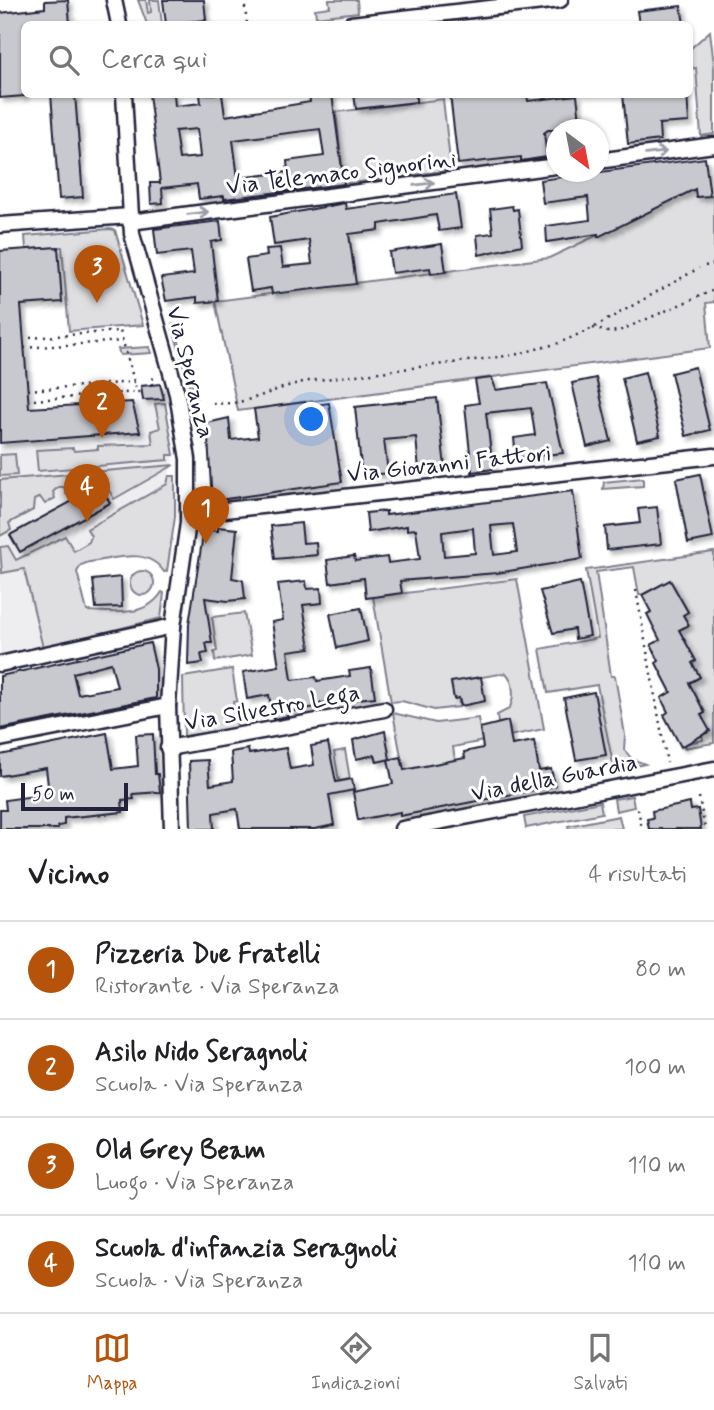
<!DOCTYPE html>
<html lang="it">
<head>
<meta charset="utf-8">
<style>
	:root { --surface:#fff; --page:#f6f6f6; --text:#202124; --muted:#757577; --line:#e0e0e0; --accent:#b45309 }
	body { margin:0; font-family:Mynerve,sans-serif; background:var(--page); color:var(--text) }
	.compass { position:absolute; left:546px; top:119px; width:63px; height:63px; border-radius:50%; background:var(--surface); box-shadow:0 2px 5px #0004; rotate:148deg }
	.scale { position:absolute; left:21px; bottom:18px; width:107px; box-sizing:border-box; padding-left:7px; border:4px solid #22223b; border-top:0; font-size:19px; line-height:24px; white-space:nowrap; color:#22223b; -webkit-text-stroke:5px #fff; paint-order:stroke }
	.you { position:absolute; left:312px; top:420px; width:24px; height:24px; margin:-18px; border:5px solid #fff; border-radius:50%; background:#1a73e8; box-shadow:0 0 0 10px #1a73e833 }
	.badge { display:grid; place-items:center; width:46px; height:46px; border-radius:50%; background:var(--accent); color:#fff; font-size:23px; font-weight:700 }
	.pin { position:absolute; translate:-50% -58px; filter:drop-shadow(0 2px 4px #0008) }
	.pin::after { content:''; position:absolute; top:37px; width:24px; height:21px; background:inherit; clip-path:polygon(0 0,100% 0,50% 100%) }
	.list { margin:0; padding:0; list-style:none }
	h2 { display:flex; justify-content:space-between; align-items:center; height:91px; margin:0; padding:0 28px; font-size:30px }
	h2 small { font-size:23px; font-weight:400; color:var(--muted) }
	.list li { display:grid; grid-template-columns:46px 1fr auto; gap:21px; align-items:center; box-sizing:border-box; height:98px; padding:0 28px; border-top:2px solid var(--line) }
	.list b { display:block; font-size:26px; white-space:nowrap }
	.list p { margin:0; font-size:23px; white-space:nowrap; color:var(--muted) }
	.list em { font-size:23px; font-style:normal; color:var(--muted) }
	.icon { flex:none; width:38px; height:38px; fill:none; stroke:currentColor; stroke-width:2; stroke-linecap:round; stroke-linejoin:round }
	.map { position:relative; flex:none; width:714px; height:829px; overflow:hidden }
	.search { position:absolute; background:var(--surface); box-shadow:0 2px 5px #0004; left:21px; right:21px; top:21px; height:77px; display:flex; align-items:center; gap:18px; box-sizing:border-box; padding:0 24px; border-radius:10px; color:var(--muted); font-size:26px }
	.sheet { height:483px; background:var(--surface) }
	nav { display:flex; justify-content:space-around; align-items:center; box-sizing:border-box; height:98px; border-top:2px solid var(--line); background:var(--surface); font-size:19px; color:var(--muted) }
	nav a { display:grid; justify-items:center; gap:4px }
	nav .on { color:var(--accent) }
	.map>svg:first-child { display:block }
	.built { fill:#eeeef1 }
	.green { fill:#dfdfe2; stroke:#80808e; stroke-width:2 }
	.building { fill:#c8c8cf; stroke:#22223b; stroke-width:2; fill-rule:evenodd; filter:url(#shadow) }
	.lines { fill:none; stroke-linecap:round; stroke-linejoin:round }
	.minor-casing { stroke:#22223b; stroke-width:19 }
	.path { stroke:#22223b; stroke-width:2.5; stroke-dasharray:2 5; stroke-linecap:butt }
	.minor { stroke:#fff; stroke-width:14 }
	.oneway { stroke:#9c9ca7 }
	.labels { text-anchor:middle; stroke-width:6; stroke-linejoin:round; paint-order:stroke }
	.street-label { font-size:24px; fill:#22223b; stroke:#fff }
</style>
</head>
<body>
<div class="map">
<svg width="714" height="829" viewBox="0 0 714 829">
	<defs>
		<filter id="shadow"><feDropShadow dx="4" dy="4" stdDeviation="2" flood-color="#0004"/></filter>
	</defs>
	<rect width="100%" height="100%" fill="#fff"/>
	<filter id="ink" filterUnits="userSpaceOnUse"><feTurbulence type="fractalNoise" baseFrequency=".0143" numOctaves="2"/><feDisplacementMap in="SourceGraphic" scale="14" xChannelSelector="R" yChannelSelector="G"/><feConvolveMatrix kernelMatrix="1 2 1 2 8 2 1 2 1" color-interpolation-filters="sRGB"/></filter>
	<g filter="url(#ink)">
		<!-- built -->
		<path class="built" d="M164 399 174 455 169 476H175V517L24 568 43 648 0 656V443L31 408Z"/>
		<!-- green -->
		<g class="green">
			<path d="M138 0H146L148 13 151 12 150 0H159L162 24H147Z"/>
			<path d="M329 0H357L358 12 316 17 315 9 330 7Z"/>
			<path d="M710 31 714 65V134L701 136 696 68 690 69V49Z"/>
			<path d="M443 99 451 170 344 184 336 112Z"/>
			<path d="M695 189 697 197 714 195V302L706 303 710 348 238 411 215 301 549 258Z"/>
			<path d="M110 229 115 230 143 325 69 331 62 247 26 249 25 236Z"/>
			<path d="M174 324 196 398 193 399 172 325Z"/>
			<path d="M149 347 151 353 120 355 118 349Z"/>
			<path d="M165 403 174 455H168V460L38 471 36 450 73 448 74 451 98 449V446L153 444 151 431 160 428 155 404Z"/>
			<path d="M15 454 17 475 0 476V455Z"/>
			<path d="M174 465 114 499 103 480 93 485 90 479H85L82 486 66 494 64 487H58L53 492 55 498 45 504 40 497 34 500 33 510 9 523 11 530 0 536V480Z"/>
			<path d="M169 476H175V517L167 571 164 572C147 546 115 559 89 562L81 565 77 572 87 611C113 612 146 618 162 592L164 593 161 618 43 648 24 569 2 573 0 547 8 546 16 560 65 536 74 551 89 542 91 536 87 529 167 484Z"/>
			<path d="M643 478V486L603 489 604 482Z"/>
			<path d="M714 552V743L684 748 687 743 703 740 702 735 709 731 701 715 705 712 689 683 700 677 692 663 696 661 679 630 689 625 683 615 688 612 670 580 642 595H639L634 567 596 572 611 676H615L625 735 624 750 632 759 645 764 622 769 623 772 615 774 597 685 548 693 540 649 598 638 586 570Z"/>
			<circle cx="142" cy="583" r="12"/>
			<path d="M517 579 544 729 453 747 455 760 404 773 393 713 436 723 478 718 481 736 510 732 508 722 498 723 497 715 509 709C515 699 514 681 506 673L451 682 454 698H459V707L434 710 402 701 391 702 373 597Z"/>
			<path d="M244 613 252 655 215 661 214 652 217 651 212 617Z"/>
			<path d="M232 669 237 701 233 702 237 728 184 736 183 677Z"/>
			<path d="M345 750 350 779 339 781 334 752Z"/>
			<path d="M632 796 634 807 616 811 614 799Z"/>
			<path d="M600 802 602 813 526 828 524 817Z"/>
			<path d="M619 816 622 829H569L568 826Z"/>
		</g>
		<!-- building -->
		<g class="building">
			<path d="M68 0 70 24H24V96L0 98V13L45 8V1Z"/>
			<path d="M163 0H204L206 20 166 24Z"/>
			<path d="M681 6 684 24H639L637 11Z"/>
			<path d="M51 94H75L83 197 59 199Z"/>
			<path d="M149 94H174L175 106 201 103 200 94H222L225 116 310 102 309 94H332L344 184 224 199V196L199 199 197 184 162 188 163 203 151 204 150 183H160ZM197 129 200 157 179 159 175 131ZM320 129 324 156 287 161 288 172 238 178 233 140Z"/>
			<path d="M354 94H416V102L356 109Z"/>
			<path d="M450 94H527L528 101 577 95 581 130H548L544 133 547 157 521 161V157L458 164Z"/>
			<path d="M623 94H687L689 122 659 124 660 140 628 144Z"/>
			<path d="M705 158 710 196 696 197 695 189 598 237V234L547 242 546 226 590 220 588 197 543 203 540 180Z"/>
			<path d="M456 194 461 228 439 231 436 215 379 224V230L349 234 356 284 272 294 271 288 251 291 246 259 267 256 266 249 280 248 283 267 312 264 309 240 274 245 270 217 345 203 346 209Z"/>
			<path d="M512 206 513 210 518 209 522 245 479 255 477 235 493 233 490 209Z"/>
			<path d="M220 221 222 240 211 242 218 301 197 303V297L166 301 161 278 194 274 191 251 157 255 154 229Z"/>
			<path d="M442 244 446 272 431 274 430 268 392 273 389 252Z"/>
			<path d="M58 247 62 302 21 305 29 408 132 402 140 432 0 443V251Z"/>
			<path d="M695 367 710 430 686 436 671 373Z"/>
			<path d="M645 372 660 436 637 441 622 378Z"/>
			<path d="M492 378 496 390 547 383 563 453 516 458 514 438 535 435 531 408 486 413 493 469 472 472 465 405 479 403 475 380Z"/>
			<path d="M596 378 611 441 587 447 572 383Z"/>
			<path d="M160 384 164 399 143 400 141 386Z"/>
			<path d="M437 398 445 467 419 470 416 437 384 440 388 473 362 476 355 407Z"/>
			<path d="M305 402V406L329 403 342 482 212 501 207 423 229 418 231 440 258 437 254 409Z"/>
			<path d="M700 474 713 538 688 543 676 479Z"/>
			<path d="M100 486 110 503 20 552 10 535Z"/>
			<path d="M573 491 582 559 497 573 400 581 402 593 366 598 364 578 330 583 327 560 354 556 355 561 387 557 388 563 420 559 416 529 407 530V526L368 532 366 513 386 511V515ZM513 524 517 552 494 555 491 526ZM473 528 475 553 444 556 442 532Z"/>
			<path d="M657 507 661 544 607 550 605 527 640 523 638 509Z"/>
			<path d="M301 523 303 543 316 542 317 555 275 559 271 526Z"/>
			<path d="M218 527 237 529 232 578 243 580 245 599 228 601 205 598 212 643H206L208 653 201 654 203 663 188 665 189 624 204 529 218 531Z"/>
			<path d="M121 577 122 607 96 608 93 580Z"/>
			<path d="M670 580 688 612 683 615 689 625 679 630 696 661 692 663 700 677 689 683 705 713 701 715 710 731 681 747 664 715 668 712 661 698 671 692 656 663 659 661 651 645 660 640 647 614 651 612 642 595Z"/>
			<path d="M306 581 307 589 321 588 322 603 303 605 310 648 288 651 292 680 316 677 317 681 350 676 349 671 371 668 375 697 320 703 321 706 288 712V716L273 719 269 695 247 699 243 672 279 666 272 622 283 620 278 584Z"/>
			<path d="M580 582 590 636 575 639 574 629 553 633 540 591Z"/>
			<path d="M361 608 368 641 337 648 330 614Z"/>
			<path d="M150 643 156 669V698L0 729V676ZM111 663 117 687 78 694 73 673Z"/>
			<path d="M481 677 485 701 461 706 459 698 454 699 451 682Z"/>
			<path d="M594 692 606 755 576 760 564 698Z"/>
			<path d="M508 721 512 745 534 741 539 771 551 769 555 786 400 816V812L358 820 353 792 393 784 388 760 401 757 404 770 465 758 464 752 483 748 480 728Z"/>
			<path d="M385 731 390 759 377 762 375 755 356 759 353 740Z"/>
			<path d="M107 733 113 769 138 766 136 735 153 734 155 774H158L160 792 133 794 134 799 122 800 123 812 64 818V825L58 826V829H0V810H6L5 800 49 794 46 768 0 776V755Z"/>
			<path d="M328 743 336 782 352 779 354 790 329 795 334 825 315 829H240L237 809 213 813 214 829H191L189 761 208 760 210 785 233 781 231 752 248 749 249 754 286 748 290 769 314 765 311 746Z"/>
			<path d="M690 803 691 810 698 809 701 829H649L647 819 653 818 652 811Z"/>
		</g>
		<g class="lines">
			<!-- minor casing -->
			<g class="minor-casing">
				<g id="minor">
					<path d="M114 0 119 24"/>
					<path d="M351 24 560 0"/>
					<path d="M124 94 132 234 177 394 188 459V523L173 626 168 706 172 829"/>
					<path d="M598 161 714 145"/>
					<path d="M130 222 556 166"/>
					<path d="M0 225 130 216"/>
					<path d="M189 514 714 456"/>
					<path d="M0 664 173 626"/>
					<path d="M0 739 168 706"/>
					<path d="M168 748 384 709"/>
					<path d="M402 829 714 769"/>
				</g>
			</g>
			<!-- path -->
			<g class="path">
				<path d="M244 0 247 24"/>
				<path d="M705 266 714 264"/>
				<path d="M593 328 608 332 619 331 714 290"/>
				<path d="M30 338 120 331 137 392H142"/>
				<path d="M24 348 123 341"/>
				<path d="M152 385 151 379 157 378"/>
				<path d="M28 390 134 382"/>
				<path d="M34 400 137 392"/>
				<path d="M213 403C249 407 275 386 309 381L514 355 559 343 593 328 699 268"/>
				<path d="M636 590 667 763"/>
				<path d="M699 797 705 829"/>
				<path d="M638 809 642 829"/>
			</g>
			<!-- minor -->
			<use href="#minor" class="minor"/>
		</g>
		<!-- one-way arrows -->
		<defs><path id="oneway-shaft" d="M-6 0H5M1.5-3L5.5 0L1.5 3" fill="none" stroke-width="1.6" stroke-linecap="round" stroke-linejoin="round" transform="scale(1.75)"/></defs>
		<g class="oneway">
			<use href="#oneway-shaft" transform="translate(656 153) rotate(-8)"/>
			<use href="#oneway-shaft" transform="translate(424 184) rotate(-7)"/>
			<use href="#oneway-shaft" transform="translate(198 213) rotate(-7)"/>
		</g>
	</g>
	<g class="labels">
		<!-- street labels -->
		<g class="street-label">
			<text transform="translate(341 172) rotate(-7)" y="8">Via Telemaco Signorini</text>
			<text transform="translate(191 372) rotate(76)" y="8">Via Speranza</text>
			<text transform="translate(449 463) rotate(-6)" y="8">Via Giovanni Fattori</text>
			<text transform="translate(272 707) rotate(-10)" y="8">Via Silvestro Lega</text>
			<text transform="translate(554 777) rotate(-11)" y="8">Via della Guardia</text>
		</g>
	</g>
</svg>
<svg class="compass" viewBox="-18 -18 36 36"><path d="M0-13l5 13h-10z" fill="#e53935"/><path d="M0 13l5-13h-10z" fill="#757577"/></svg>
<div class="scale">50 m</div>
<div class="you"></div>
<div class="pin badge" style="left:206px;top:544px">1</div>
<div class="pin badge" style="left:102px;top:438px">2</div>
<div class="pin badge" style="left:97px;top:303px">3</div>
<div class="pin badge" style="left:87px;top:522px">4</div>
<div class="search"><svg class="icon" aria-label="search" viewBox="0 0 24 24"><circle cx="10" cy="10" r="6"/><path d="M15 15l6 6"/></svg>Cerca qui</div>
</div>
<section class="sheet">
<h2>Vicino<small>4 risultati</small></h2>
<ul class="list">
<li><span class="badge">1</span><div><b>Pizzeria Due Fratelli</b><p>Ristorante · Via Speranza</p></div><em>80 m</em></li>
<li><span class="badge">2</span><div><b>Asilo Nido Seragnoli</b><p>Scuola · Via Speranza</p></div><em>100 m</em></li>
<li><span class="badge">3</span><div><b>Old Grey Beam</b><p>Luogo · Via Speranza</p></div><em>110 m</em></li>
<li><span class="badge">4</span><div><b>Scuola d'infanzia Seragnoli</b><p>Scuola · Via Speranza</p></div><em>110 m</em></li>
</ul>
</section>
<nav>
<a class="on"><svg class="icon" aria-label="map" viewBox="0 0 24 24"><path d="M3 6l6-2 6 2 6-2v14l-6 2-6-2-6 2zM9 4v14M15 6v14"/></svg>Mappa</a>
<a><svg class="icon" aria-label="directions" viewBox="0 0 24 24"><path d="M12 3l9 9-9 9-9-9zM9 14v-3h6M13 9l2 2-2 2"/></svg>Indicazioni</a>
<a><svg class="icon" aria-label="saved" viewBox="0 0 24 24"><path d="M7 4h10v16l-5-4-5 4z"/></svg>Salvati</a>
</nav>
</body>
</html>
